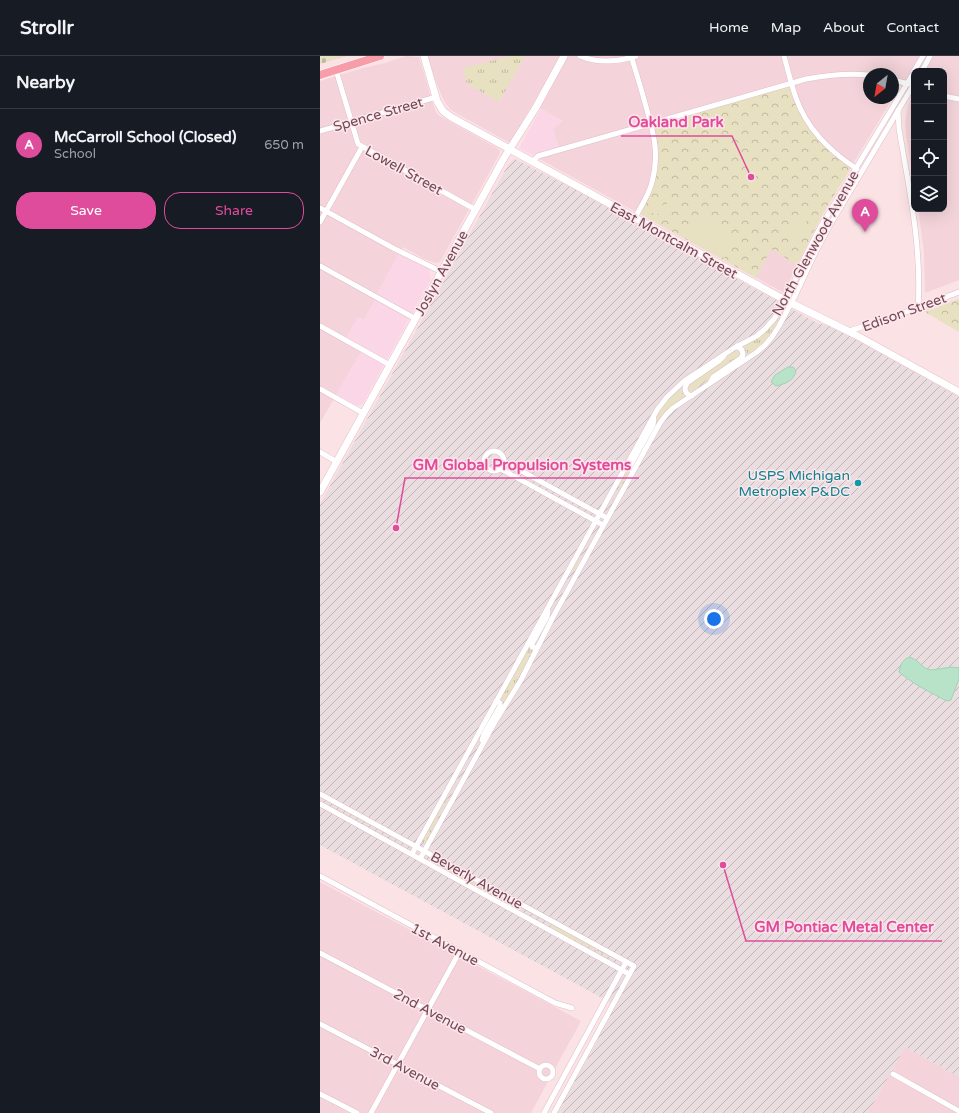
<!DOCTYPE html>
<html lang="en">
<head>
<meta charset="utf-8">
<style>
	:root { --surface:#171b24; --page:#20242c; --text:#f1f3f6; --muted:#9ea1a6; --line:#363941; --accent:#df4c9b }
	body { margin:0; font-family:"Varela Round",sans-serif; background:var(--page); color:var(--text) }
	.controls { position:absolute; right:12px; top:12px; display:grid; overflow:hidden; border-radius:8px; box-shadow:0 4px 16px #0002 }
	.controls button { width:36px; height:36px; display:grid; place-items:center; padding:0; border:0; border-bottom:1px solid var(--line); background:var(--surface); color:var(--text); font:20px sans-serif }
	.compass { position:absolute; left:543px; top:12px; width:36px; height:36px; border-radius:50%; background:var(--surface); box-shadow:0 4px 16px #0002; rotate:211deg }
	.you { position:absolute; left:394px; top:563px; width:14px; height:14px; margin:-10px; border:3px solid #fff; border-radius:50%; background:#1a73e8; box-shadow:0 0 0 6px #1a73e833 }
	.badge { display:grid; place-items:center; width:26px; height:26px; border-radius:50%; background:var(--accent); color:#fff; font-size:13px; font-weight:700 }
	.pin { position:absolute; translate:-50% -33px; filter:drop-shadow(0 1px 2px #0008) }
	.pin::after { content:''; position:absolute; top:21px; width:14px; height:12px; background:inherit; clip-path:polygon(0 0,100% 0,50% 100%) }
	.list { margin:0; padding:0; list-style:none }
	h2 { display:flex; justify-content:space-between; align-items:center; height:52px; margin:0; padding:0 16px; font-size:17px }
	h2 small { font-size:13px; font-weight:400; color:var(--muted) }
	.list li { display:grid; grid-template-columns:26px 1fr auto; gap:12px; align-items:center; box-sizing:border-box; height:72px; padding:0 16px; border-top:1px solid var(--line) }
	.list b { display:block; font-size:15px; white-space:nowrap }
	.list p { margin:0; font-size:13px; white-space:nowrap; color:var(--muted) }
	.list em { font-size:13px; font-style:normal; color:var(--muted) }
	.actions { display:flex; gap:8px; padding:12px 16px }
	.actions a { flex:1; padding:9px 0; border:1px solid var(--accent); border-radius:16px; text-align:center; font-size:14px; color:var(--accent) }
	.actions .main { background:var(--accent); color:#fff }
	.icon { flex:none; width:22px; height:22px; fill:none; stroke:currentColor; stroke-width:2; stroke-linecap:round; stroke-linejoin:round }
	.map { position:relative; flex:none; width:639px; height:1057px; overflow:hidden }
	header { display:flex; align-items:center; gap:24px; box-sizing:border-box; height:56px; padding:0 20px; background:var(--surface); border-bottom:1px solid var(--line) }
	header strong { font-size:19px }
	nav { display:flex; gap:22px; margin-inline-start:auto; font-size:14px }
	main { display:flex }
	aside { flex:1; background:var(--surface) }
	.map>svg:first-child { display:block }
	.residential { fill:#f4d4da; fill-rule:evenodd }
	.commercial { fill:#fbd6e7 }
	.industrial { fill:url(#industrial-furrows) }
	.grass { fill:url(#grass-tufts) }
	.cemetery { fill:url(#cemetery-stones) }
	.park { fill:url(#park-crowns) }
	.pitch { fill:#e7e1c1 }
	.water { fill:#b8e3c8; stroke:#9ed4b4 }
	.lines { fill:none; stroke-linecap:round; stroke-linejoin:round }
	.minor-casing { stroke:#debec8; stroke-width:6 }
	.secondary-casing { stroke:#e5beca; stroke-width:8 }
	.primary-casing { stroke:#fff; stroke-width:9 }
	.minor { stroke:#fff; stroke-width:5 }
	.secondary { stroke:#fff; stroke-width:7 }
	.primary { stroke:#f79da9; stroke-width:8 }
	.culture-dot { fill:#0f9aa8; stroke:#fee7eb; stroke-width:1.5 }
	.labels { text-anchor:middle; stroke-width:3; stroke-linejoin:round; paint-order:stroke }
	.street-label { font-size:14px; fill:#714a59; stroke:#fee7eb }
	.culture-label { font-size:14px; fill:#0d838f; stroke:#fee7eb; text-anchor:end }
	.leader { fill:none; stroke:#df4c9b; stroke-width:1.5 }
	.callout-dot { fill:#df4c9b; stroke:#fee7eb; stroke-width:1.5 }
	.callout-label { font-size:15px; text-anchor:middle; font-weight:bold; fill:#df4c9b; stroke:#fee7eb; stroke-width:3; stroke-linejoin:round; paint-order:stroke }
</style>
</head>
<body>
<header>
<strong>Strollr</strong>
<nav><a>Home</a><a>Map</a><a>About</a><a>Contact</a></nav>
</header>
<main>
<aside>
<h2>Nearby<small></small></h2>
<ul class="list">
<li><span class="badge">A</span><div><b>McCarroll School (Closed)</b><p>School</p></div><em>650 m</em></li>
</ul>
<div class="actions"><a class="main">Save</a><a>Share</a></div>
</aside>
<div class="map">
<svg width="639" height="1057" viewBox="0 0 639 1057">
	<defs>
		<pattern id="industrial-furrows" width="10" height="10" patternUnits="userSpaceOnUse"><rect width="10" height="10" fill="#eadde0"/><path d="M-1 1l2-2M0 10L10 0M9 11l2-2" fill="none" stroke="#c2b5b9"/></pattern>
		<pattern id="grass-tufts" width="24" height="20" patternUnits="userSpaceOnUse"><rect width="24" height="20" fill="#e7e1c1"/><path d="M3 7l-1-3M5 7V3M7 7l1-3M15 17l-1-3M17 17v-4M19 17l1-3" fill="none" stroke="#c0b8a0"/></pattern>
		<pattern id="cemetery-stones" width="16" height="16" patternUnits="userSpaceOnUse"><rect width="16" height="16" fill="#e7e1c1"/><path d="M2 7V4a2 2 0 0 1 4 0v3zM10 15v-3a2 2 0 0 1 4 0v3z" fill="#c0b8a0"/></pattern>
		<pattern id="park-crowns" width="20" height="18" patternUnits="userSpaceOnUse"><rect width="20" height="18" fill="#e7e1c1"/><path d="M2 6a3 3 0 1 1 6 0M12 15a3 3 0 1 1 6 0" fill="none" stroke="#c0b8a0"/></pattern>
	</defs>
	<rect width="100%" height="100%" fill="#fbe2e5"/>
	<!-- residential -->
	<g class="residential">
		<path d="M86 0 99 1 115 54 118 59 177 92 180 95 179 99 120 206 115 207 104 203 83 191 54 243 55 244 44 264 38 261 24 286 41 296 0 367V25L43 12 65 7Z"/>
		<path d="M105 0H639V224L605 237 604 196 598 153H624V15H594V35L580 30 502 159 482 198 464 237 214 100 239 92 233 73 243 65 221 53 212 49 190 87 134 56 130 53 124 45ZM549 18H573V42H549Z"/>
		<path d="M594 37V128L586 80 585 67 588 50Z"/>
		<path d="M0 826 261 965 211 1057H0Z"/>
		<path d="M585 991 639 1021V1057H548Z"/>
	</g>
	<!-- commercial -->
	<g class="commercial">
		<path d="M221 53 243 65 233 73 239 92 214 100 199 92Z"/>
		<path d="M79 197 109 213 111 223 42 349H35L16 338 41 296 24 286 38 261 44 264 55 244 54 243Z"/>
	</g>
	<!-- industrial -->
	<path class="industrial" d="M194 103 197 104 252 132 490 263 497 267 510 270 533 282 639 341V1021L585 991 548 1057H237L260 1015 271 997 276 986 295 949 0 789V448L188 109Z"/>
	<!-- grass -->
	<g class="grass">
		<path d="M191 0H205L179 46 147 28 143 12Z"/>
		<path d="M461 256 462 257C454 272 444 290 428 299L424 290C441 281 451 273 461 256Z"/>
		<path d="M416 294 418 295 420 298 416 304 385 325 373 335H369L368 332 370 327 403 305Z"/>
		<path d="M359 333 365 341 345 356 334 370V368C341 353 346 343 359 333Z"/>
		<path d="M305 416 308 418 288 453 298 434 301 425Z"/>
		<path d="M274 474 261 498 255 514H254L252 513Z"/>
		<path d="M210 593 212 595 200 619 195 616 207 594Z"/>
		<path d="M194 618 199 621 191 636 184 646 180 643Z"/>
		<path d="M137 721 138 722C126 743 117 765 105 787L103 788 102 785Z"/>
		<path d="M8 749 26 758 45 766 87 790 44 766 24 758Z"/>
		<path d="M109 802 163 831 164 832 162 834 109 805 108 803Z"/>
		<path d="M168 837H169L187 846 206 854 225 865 205 854 188 848Z"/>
		<path d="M231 868 294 902V903L266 889 252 883 230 871Z"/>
	</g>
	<!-- cemetery -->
	<path class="cemetery" d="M0 0H27L0 8Z"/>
	<!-- park -->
	<g class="park">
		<path d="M467 31 470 32C482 68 499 90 531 112L502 159 477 209 451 193 436 222 320 158C337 127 343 107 335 72L336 69Z"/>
		<path d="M639 243V276L605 256Z"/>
	</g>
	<!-- pitch -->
	<g class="pitch">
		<path d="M338 141 345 144 337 159 330 156Z"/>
		<path d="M348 146 354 149 346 164 339 161Z"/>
		<path d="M480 157 486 160 485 162 487 164 477 185 469 182 471 173 470 167 475 158 479 159Z"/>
		<path d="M382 161 416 180C416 187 409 197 404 202L369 183V180L379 162Z"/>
	</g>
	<!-- water -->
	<g class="water">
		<path d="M468 311H473L476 315C474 325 465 328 456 330L451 326 455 319Z"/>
		<path d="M590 601 597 605 605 612 611 614 632 611 639 612V623L631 644 627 645C611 637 593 628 579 616 580 609 583 603 590 601Z"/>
	</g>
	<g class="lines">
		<!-- minor casing -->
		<g class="minor-casing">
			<g id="minor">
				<path d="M260 0C279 8 297 6 316 0"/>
				<path d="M311 0C316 16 321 32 325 47 333 75 340 97 332 126 329 139 321 150 315 162"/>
				<path d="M464 0C468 14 471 28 476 42 487 73 509 95 537 113"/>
				<path d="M16 14 38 88 156 154"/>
				<path d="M594 15 603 0"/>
				<path d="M602 15 610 0"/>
				<path d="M573 24 589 28"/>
				<path d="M624 40 639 43"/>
				<path d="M578 54 579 73C589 132 602 191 598 252"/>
				<path d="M0 75 116 41"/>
				<path d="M212 106 218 100 486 23C507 19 528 17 549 19"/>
				<path d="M0 152 73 192 122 216"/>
				<path d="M0 166 42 91"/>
				<path d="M0 210 96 263"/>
				<path d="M0 270 70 309"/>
				<path d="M529 275 573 261 639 236"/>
				<path d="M390 327 393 321 421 302 423 299 422 294 417 290"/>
				<path d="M0 333 43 357"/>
				<path d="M372 340C368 339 365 337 365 332L367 327 399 305 404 300"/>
				<circle cx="174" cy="405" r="10"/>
				<path d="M0 396 17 406"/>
				<path d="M185 406 287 462"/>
				<path d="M181 413 283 469"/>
				<path d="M313 415 310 413V410L333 369 334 363"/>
				<path d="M216 592 212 591V588L227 561 228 555"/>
				<path d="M162 684 164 678 180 650V647L176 645"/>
				<path d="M0 738 314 910 234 1057"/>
				<path d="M0 748 309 918"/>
				<path d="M92 798 337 354 347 341 364 325 414 292 437 280 444 274 454 263 469 238 485 201 501 170 594 16"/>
				<path d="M100 803 175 666 201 624 233 561 340 367 346 359 353 352 437 296 445 289 452 281 459 270 475 240 495 197 510 169 594 28"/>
				<path d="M0 820 235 947 252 952"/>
				<path d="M0 897 220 1013"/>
				<path d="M0 968 171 1057"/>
				<circle cx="226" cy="1016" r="7"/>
				<path d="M573 1018 639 1055"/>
				<path d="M0 1038 37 1057"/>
				<path d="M51 1057 140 895"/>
				<path d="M224 1057 306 906"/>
			</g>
		</g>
		<!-- secondary casing -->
		<g class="secondary-casing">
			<g id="secondary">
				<path d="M104 0 117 45 123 55 131 61 465 244 534 278 639 336"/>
				<path d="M0 436 184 102 215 53 244 0"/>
			</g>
		</g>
		<!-- primary casing -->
		<g class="primary-casing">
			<path id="primary" d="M0 19 60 0"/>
		</g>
		<!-- minor -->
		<use href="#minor" class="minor"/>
		<!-- secondary -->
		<use href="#secondary" class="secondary"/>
		<!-- primary -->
		<use href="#primary" class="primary"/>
	</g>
	<!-- markers -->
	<circle class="culture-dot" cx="538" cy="427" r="4"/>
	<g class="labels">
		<!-- street labels -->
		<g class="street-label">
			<text transform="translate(58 58) rotate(-16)" y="5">Spence Street</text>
			<text transform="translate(84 114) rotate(29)" y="5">Lowell Street</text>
			<text transform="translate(354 184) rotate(29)" y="5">East Montcalm Street</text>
			<text transform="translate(495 187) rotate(-61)" y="5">North Glenwood Avenue</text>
			<text transform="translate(121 217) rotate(-61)" y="5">Joslyn Avenue</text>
			<text transform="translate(584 256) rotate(-20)" y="5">Edison Street</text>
			<text transform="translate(157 824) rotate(29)" y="5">Beverly Avenue</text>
			<text transform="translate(125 888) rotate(28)" y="5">1st Avenue</text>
			<text transform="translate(110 955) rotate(28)" y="5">2nd Avenue</text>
			<text transform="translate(85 1012) rotate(28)" y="5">3rd Avenue</text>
		</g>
		<!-- culture labels -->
		<g class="culture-label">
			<text x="530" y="424">USPS Michigan<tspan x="530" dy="16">Metroplex P&amp;DC</tspan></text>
		</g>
	</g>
	<!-- callouts -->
	<path class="leader" d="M431 121L412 80H301M76 472L85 422H319M403 809L426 885H622"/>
	<g class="callout-dot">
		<circle cx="431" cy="121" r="4"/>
		<circle cx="76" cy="472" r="4"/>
		<circle cx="403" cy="809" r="4"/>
	</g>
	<g class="callout-label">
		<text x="356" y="71">Oakland Park</text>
		<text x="202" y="414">GM Global Propulsion Systems</text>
		<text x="524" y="876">GM Pontiac Metal Center</text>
	</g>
</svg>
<div class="controls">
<button>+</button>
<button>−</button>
<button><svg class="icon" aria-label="locate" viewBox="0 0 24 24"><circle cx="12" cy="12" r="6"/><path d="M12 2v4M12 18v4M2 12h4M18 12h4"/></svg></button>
<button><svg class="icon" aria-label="layers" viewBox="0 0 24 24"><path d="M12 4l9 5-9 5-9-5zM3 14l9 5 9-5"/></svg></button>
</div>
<svg class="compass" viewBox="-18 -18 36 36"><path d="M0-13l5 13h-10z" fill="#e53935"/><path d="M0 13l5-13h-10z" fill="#9ea1a6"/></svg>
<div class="you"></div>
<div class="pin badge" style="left:545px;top:176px">A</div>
</div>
</main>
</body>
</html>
